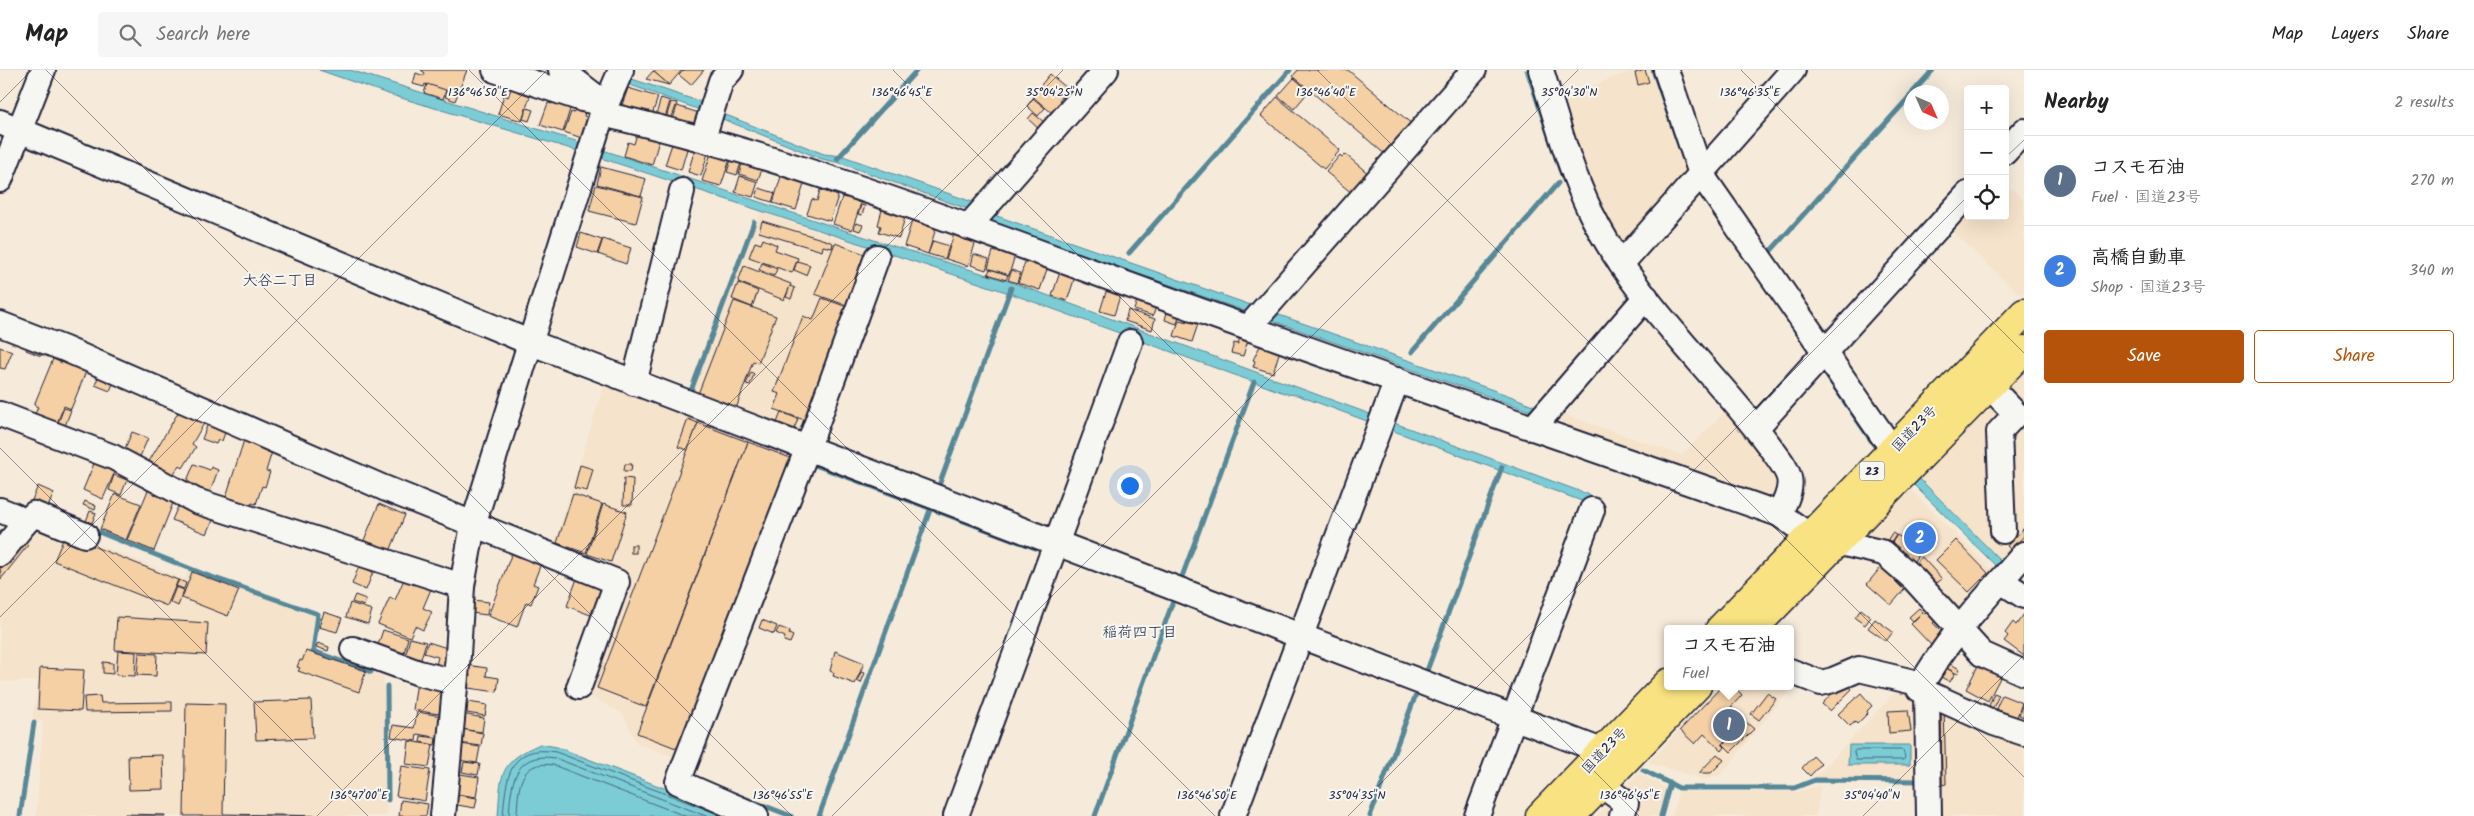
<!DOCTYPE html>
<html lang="en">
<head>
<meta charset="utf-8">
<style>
	:root { --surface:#fff; --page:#f6f6f6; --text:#222; --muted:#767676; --line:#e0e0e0; --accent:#b45309 }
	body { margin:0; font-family:Kalam,"Klee One",sans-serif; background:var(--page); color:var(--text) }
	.controls { position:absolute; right:15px; top:15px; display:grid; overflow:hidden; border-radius:5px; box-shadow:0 5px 20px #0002 }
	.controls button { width:45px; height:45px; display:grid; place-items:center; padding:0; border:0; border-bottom:1px solid var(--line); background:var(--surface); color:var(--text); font:25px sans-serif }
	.compass { position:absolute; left:1904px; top:15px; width:45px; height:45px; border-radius:50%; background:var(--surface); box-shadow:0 5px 20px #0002; rotate:135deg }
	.you { position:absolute; left:1129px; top:415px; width:18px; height:18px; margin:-12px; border:4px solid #fff; border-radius:50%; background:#1a73e8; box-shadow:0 0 0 8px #1a73e833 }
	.badge { display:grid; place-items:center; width:32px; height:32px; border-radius:50%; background:var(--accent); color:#fff; font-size:16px; font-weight:700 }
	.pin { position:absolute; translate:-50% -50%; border:2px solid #fff; box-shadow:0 1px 5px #0006 }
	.popup { position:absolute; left:1664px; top:555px; width:130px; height:65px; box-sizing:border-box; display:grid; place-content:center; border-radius:5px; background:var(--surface); filter:drop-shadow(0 1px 4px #0005); font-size:16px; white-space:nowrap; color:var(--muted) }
	.popup b { font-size:19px; color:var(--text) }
	.popup::after { content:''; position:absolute; left:50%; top:100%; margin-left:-10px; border:10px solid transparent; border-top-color:var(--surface) }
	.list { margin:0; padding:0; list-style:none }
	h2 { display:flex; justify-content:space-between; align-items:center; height:65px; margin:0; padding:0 20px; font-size:21px }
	h2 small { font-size:16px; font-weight:400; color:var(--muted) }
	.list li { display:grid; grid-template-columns:32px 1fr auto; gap:15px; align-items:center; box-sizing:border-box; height:90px; padding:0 20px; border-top:1px solid var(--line) }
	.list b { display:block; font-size:19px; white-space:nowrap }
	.list p { margin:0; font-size:16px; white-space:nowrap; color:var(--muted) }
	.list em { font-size:16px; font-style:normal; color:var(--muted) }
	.actions { display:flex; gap:10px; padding:15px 20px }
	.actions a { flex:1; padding:11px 0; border:1px solid var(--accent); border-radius:5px; text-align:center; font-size:18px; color:var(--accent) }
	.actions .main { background:var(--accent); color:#fff }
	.icon { flex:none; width:28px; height:28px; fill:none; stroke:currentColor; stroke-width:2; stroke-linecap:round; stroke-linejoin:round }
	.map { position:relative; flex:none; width:2024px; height:746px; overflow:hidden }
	header { display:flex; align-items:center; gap:30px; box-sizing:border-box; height:70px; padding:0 25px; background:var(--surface); border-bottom:1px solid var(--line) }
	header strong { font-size:24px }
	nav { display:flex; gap:28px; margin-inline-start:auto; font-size:18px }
	.search { width:350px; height:45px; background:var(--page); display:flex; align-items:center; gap:12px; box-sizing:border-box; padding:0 18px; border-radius:5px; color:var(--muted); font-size:19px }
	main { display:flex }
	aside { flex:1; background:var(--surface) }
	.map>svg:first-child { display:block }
	.built { fill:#f6e3cb }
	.water { fill:#7bccd6; stroke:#578898 }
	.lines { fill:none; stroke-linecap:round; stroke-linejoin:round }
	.shore { stroke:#466679; stroke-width:1 }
	.stream { stroke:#578898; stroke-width:5 }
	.building { fill:#f5d0a5; stroke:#22223b }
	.minor-casing { stroke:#22223b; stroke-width:28 }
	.highway-casing { stroke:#22223b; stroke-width:31 }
	.minor { stroke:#f6f6f2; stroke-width:24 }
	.highway { stroke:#f8e281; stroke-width:28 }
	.ticks { fill:none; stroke:#22223b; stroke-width:1; stroke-opacity:0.45 }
	.labels { text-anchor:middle; stroke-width:4; stroke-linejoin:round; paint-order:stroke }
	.shield { fill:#f6f6f2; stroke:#626272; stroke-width:1 }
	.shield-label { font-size:12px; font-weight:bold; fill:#22223b }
	.street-label { font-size:14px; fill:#22223b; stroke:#f6f6f2 }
	.neighbourhood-label { font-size:15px; fill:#22223b; stroke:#f6f6f2 }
	.ticks-label { font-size:12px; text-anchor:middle; fill:#22223b; stroke:#f6f6f2; stroke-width:4; stroke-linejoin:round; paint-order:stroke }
</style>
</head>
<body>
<header>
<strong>Map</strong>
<div class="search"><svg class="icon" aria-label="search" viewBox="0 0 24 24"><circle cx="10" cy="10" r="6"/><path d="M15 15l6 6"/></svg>Search here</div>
<nav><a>Map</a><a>Layers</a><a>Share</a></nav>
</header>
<main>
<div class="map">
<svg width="2024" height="746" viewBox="0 0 2024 746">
	<rect width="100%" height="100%" fill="#f6ebdb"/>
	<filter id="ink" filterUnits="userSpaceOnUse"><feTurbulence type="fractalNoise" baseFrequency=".02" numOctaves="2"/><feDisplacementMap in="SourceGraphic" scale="10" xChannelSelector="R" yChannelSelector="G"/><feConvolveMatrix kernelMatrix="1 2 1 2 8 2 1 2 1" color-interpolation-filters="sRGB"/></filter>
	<g filter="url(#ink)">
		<!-- built -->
		<g class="built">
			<path d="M1634 0H1651L1690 107 1626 181 1602 149 1558 28Z"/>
			<path d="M2005 113 2024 130V223L2021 226 1952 161 1968 143V146H2005Z"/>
			<path d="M760 142 874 181 803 371 691 325Z"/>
			<path d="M2024 301V473L2005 495 1920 409Z"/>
			<path d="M605 311 796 381 681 690 636 673 623 644 588 625 629 506 554 475Z"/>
			<path d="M1729 337 1778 401 1777 425 1770 430 1556 359 1563 344 1682 385Z"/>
			<path d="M1910 419 1998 506 1958 545 1864 468Z"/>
			<path d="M34 449 184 509 188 500 315 546 310 581 384 607 387 746H36L43 652 32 651 38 611 0 612V492Z"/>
			<path d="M1790 607 1797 610 1721 705 1704 709 1648 693 1720 616H1790Z"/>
			<path d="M1901 616 1920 629 1922 709H1813Z"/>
			<path d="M1939 634 2024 671V746H1935L1934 714H1941Z"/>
			<path d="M1638 703 1666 718 1658 746H1597Z"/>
			<path d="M1821 715 1816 746H1672L1678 722H1797Z"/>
		</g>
		<!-- water -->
		<g class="water">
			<path d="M319 0H350L582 73 578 81 388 24Z"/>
			<path d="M1525 0H1534L1635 224 1629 228 1583 157 1558 100Z"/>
			<path d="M1651 0H1659L1691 95 1878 372 1873 377 1697 119 1681 87Z"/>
			<path d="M626 7 698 31 706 37 824 84 843 86 978 134 997 146 1513 327 1557 345 1556 350 993 153 973 141 840 93 822 89 700 40 622 12Z"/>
			<path d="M603 80 874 170 1014 213 1590 425 1587 433 1297 325 1287 324 1009 223 601 88Z"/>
			<path d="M1920 409 2005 495 2024 509V518L2000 500 1914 415Z"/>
			<path d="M540 674 557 677 737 746H498C501 705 498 692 540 674Z"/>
			<path d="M1849 675H1910V695H1848Z"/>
		</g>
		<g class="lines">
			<!-- shore -->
			<g class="shore">
				<path d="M1856 680H1903L1905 688 1903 690H1856L1854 682Z"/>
				<path d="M503 746C506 710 508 673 556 682L721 745"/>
				<path d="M509 746C511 715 513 681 555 688L706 746"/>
				<path d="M517 746C518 721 518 689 553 695L685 746"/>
			</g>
			<!-- stream -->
			<g class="stream">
				<path d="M1913 22 1933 0"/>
				<path d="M837 89 917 0"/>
				<path d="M1129 183 1290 0"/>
				<path d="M1767 185 1912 24"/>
				<path d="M1412 282 1558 113"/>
				<path d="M689 326 754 152"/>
				<path d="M815 395 1046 482"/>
				<path d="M937 421 1011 218"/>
				<path d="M91 459 206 505 318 544 313 581 371 602"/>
				<path d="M1058 486 1197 539"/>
				<path d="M1180 512 1254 312"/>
				<path d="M1425 606 1502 397"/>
				<path d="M387 616 388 730"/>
				<path d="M1643 700 1679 718H1794L1815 710 1923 711"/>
				<path d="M734 724 791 746"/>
				<path d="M20 746 34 653"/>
				<path d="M819 746 930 440"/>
				<path d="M1095 746 1172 534"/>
				<path d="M1370 746 1415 627"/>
				<path d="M1661 746 1670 713"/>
			</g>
		</g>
		<!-- building -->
		<g class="building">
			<path d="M421 0H467L455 31 445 27 447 21 425 14 424 17 413 14 416 3 424 6 425 3Z"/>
			<path d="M655 0H682L669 15 654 2Z"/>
			<path d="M684 0H704L691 15 679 5Z"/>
			<path d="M1298 0H1348L1413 55 1387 86 1293 6Z"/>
			<path d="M1645 0 1649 12 1638 15 1635 3Z"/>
			<path d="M653 1 669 15 646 9Z"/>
			<path d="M1050 4 1068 19 1059 31 1062 34 1053 44 1032 26Z"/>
			<path d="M1294 8 1309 21 1294 39 1278 26Z"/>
			<path d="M427 14 446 20 443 29 424 23Z"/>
			<path d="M512 16 531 23 522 51 498 44 504 25 508 27Z"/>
			<path d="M628 18 658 27 652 45 622 35Z"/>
			<path d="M1277 27 1340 80 1324 99 1261 46Z"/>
			<path d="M661 28 670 31 665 48 656 45Z"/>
			<path d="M1033 28 1045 38 1038 46 1027 36Z"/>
			<path d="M554 30 571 36 563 62 540 55 548 33 552 34Z"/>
			<path d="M671 32 677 33 671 50 666 48Z"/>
			<path d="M677 36 699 43 695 56 673 49Z"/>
			<path d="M575 37 586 40 584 46 588 48 582 68 564 62 571 42 574 43Z"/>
			<path d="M527 38 533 40 529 51 523 49Z"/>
			<path d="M1033 43 1045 53 1040 60 1028 49Z"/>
			<path d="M638 60 660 67 652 95 624 86 628 72 634 74Z"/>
			<path d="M672 74 687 79 681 100 665 95Z"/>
			<path d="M695 79 708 83 701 106 688 102Z"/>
			<path d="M712 80 731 86 721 116 702 111Z"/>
			<path d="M733 84 743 87 737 105 727 102Z"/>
			<path d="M1345 84 1370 105 1353 124 1326 102 1340 85 1342 87Z"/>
			<path d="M743 90 763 96 758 110 739 104Z"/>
			<path d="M601 97 646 109 641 126 597 114Z"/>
			<path d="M782 103 805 111 796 140 773 133Z"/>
			<path d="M740 106 758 112 753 127 735 122Z"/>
			<path d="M596 115 643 127 636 153 589 141Z"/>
			<path d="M759 118 775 123 772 132 756 127Z"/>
			<path d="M820 120 838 126 830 151 807 144 812 129 817 131Z"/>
			<path d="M847 124 858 127 857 132 861 133 852 160 833 154 842 127 846 128Z"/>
			<path d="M861 135 865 136 862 145 858 144Z"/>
			<path d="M883 136 906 144 899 168 879 162 881 156 878 155Z"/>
			<path d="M913 148 937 155 928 184 904 176Z"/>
			<path d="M762 151 825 170 833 173 832 178 823 176 822 181 759 162Z"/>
			<path d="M856 153 863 155 860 161 854 159Z"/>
			<path d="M581 163 602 170 597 184 577 177Z"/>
			<path d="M954 164 976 171 968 196 946 189Z"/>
			<path d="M603 169 631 178 626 194 598 184Z"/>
			<path d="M763 169 777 175 775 180 798 188 792 203 749 187 755 172 761 174Z"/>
			<path d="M933 171 949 176 945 189 928 184Z"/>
			<path d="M835 173 870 186 851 237 815 224Z"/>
			<path d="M1001 180 1015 185 1009 205 988 198 993 181 1000 183Z"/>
			<path d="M974 184 989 189 986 200 971 195Z"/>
			<path d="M1026 189 1048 196 1040 220 1018 213Z"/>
			<path d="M797 191 810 195 806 205 794 200Z"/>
			<path d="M762 193 777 199 774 206 759 200Z"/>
			<path d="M744 196 791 214 784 230 738 212Z"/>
			<path d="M990 199 1008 205 1006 210 988 204Z"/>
			<path d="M1012 200 1020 203 1017 213 1008 210Z"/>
			<path d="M1060 202 1075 207 1067 231 1052 226Z"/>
			<path d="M738 213 758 221 752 237 732 229Z"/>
			<path d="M790 216 795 218 791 229 786 227Z"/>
			<path d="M1107 219 1121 223 1114 245 1100 241Z"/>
			<path d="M1138 227 1157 233 1153 246 1134 240Z"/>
			<path d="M822 228 850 238 807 351 774 339 780 324 774 322 803 246 813 250Z"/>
			<path d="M734 231 776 246 758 293 753 291 736 339 698 324Z"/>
			<path d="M1168 238 1180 242 1177 254 1165 250Z"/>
			<path d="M1128 240 1155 249 1152 260 1125 251Z"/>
			<path d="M1179 250 1198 254 1192 272 1174 266Z"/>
			<path d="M1240 267 1248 270 1243 286 1231 283 1234 273 1238 274Z"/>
			<path d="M30 270 51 279 48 286 42 283 41 286 26 280Z"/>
			<path d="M1261 274 1280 280 1273 303 1253 297 1255 291 1253 290Z"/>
			<path d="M0 277 12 282 5 299 0 298Z"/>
			<path d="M65 285 89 294 71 339 64 336 57 353 35 344 38 337 34 335 53 289 62 293Z"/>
			<path d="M751 302 754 304 750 315 746 314Z"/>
			<path d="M99 305 114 311 110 321 95 315Z"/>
			<path d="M182 336 206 350 192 374 196 377 183 398 179 395 172 407 148 393Z"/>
			<path d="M64 338 71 340 65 356 58 353Z"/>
			<path d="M781 342 798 349 794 359 777 353Z"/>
			<path d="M210 348 226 360 222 371 218 370 216 374 202 369Z"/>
			<path d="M688 349 698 353 688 380 678 377Z"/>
			<path d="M698 353 748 372 646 637 597 618Z"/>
			<path d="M132 362 148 368 139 389 123 383Z"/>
			<path d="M244 370 275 372 266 401 270 402 265 417 262 416 256 434 252 433 250 437 225 430Z"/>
			<path d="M748 372 793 389 681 680 637 663Z"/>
			<path d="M95 391 116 399 103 429 83 420Z"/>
			<path d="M194 394 210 400 211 397 218 400 210 422 186 413Z"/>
			<path d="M625 394H632L631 401H624Z"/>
			<path d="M580 395 593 399 587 421 574 418Z"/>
			<path d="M114 405 127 410 121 425 109 420Z"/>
			<path d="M624 408 633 409 632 435H623Z"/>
			<path d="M38 416 54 423 48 437 32 430Z"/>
			<path d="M149 418 175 428 154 481 127 470Z"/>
			<path d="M115 424 141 434 126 470 100 459Z"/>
			<path d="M573 424 602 434 586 483 557 473Z"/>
			<path d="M85 431 96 436 95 440 83 435Z"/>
			<path d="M180 432 215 446 207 464 172 450Z"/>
			<path d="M379 434 405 445 388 486 362 475Z"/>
			<path d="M603 434 627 442 611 492 587 484Z"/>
			<path d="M90 441 96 443 92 453 86 451Z"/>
			<path d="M1921 457 1935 472 1924 483 1910 468Z"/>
			<path d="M2024 458V466L2011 480 2007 476Z"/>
			<path d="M1892 463 1896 465 1889 476 1885 474Z"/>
			<path d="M65 465 178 510 167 536 54 491Z"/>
			<path d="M1897 465 1921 480 1913 493 1889 477Z"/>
			<path d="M21 469 28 475 1 509 0 495Z"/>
			<path d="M1956 470 1988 503 1969 522 1936 490Z"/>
			<rect x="631" y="475" width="5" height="8"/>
			<path d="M513 480 542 491 533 514 538 516 531 534 526 532 517 557 488 546Z"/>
			<path d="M1922 487 1942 509 1933 516 1914 494Z"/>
			<path d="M359 496 373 502 366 520 352 514Z"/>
			<path d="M1881 497 1904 520 1891 535 1867 514Z"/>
			<path d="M192 502 239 520 228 546 182 528Z"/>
			<path d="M579 503 603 512 593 546 567 536Z"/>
			<path d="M405 507 431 519 423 538 432 542 423 560 415 556 410 567 378 554 390 527 395 530Z"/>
			<path d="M179 510 186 513 184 519 176 516Z"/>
			<path d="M176 517 184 520 178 536 170 532Z"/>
			<path d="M355 525 366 529 364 536 352 532Z"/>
			<path d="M473 530 489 532 487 545 471 543Z"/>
			<path d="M350 533 372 540 368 554 346 547Z"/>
			<path d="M1919 538 1923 542 1913 551 1909 547Z"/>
			<path d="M1861 539 1871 547 1865 555 1855 548Z"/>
			<path d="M1928 541 1937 550 1933 553 1943 563 1931 575 1911 554 1923 542 1925 544Z"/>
			<path d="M324 542 342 548 337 562 319 557Z"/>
			<path d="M2024 544V586L2004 571 2008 566 2005 563 2013 552 2016 555Z"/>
			<path d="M117 547 208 553 206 585 115 580Z"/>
			<path d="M1875 549 1893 562 1886 571 1868 558Z"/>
			<path d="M762 550 777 556 774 564 759 558Z"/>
			<path d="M779 557 790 561 789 564 793 566 790 573 784 571 785 567 776 563Z"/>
			<path d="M383 560 408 568 404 583 378 575Z"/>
			<path d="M410 568 426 572 420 592 405 587Z"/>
			<path d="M428 572 447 578 445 584 448 585 444 598 436 595 438 587 424 583Z"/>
			<path d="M318 573 329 577 328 581 316 577Z"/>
			<path d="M118 581 136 582 135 606 116 605Z"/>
			<path d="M306 581 366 601 359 622 298 601 300 598 297 597 300 590 302 591Z"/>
			<path d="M835 581 864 593 855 614 833 606 834 603 830 601Z"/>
			<path d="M139 583 157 584 156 606 137 605Z"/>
			<path d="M103 592 113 593V604L103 603Z"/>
			<path d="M1980 592 2002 604 1988 631 1966 619Z"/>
			<path d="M1950 594 1960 599 1957 604 1947 598Z"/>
			<path d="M466 595 487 598 486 606 499 608 497 622 468 618 470 605 465 604Z"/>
			<path d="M40 598 84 600 81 641 38 639Z"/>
			<path d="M1946 598 1955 603 1950 612 1941 607Z"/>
			<path d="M861 602 865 603 861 613 857 611Z"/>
			<path d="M417 611 444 616 439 644 413 640Z"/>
			<path d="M1844 611 1852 619 1830 641 1822 634Z"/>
			<path d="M1722 616H1734L1742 625 1731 637 1745 650 1722 674 1725 677 1722 681 1704 664 1695 674 1680 660Z"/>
			<path d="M1767 623 1776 629 1759 650 1751 644Z"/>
			<path d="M1861 623 1872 636 1867 641 1868 643 1857 654 1855 652 1850 656 1838 644Z"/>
			<path d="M1994 623 1999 625 1993 638 1989 636Z"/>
			<path d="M2002 625 2022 633 2017 647 1996 639Z"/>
			<path d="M100 626 101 633 172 632V641L85 642 84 627Z"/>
			<path d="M311 630 313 668 256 670 254 632Z"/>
			<path d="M468 632 487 635 485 646 467 643Z"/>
			<path d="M186 633 225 634 223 744 327 746H184Z"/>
			<path d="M2023 633 2024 634V647L2019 645Z"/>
			<path d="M1941 637H1944L1946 714 1942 715Z"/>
			<path d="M1908 640 1911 661 1889 663 1888 641Z"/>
			<path d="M417 642 442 646 439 668 417 664 416 671 391 667 393 655 414 658Z"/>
			<path d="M462 644 484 648 482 662 460 659Z"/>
			<path d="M1745 651 1754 659 1731 682 1723 674Z"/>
			<path d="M461 659 483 663 481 676 459 673Z"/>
			<path d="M421 666 436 668 435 675 420 672Z"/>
			<path d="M409 671 433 675 429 697 406 694Z"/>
			<path d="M461 674 480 677 477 693 458 690Z"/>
			<path d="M1717 684 1724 690 1711 703H1699Z"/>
			<path d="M163 685 164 719 129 720 128 686Z"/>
			<path d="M1813 686 1821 694 1810 706 1802 698Z"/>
			<path d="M464 692 480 694 478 705 462 702Z"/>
			<path d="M401 696 430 700 425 731 396 726Z"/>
			<path d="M460 704 479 707 476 727 457 724Z"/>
			<path d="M458 725 477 728 475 738 457 735Z"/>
			<path d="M401 730 428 734 426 746H399Z"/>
			<path d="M125 744 165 745V746H124Z"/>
		</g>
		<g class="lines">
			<!-- minor casing -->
			<g class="minor-casing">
				<g id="minor">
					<path d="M495 0 582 29 606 34"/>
					<path d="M561 0 595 26"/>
					<path d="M1541 0C1556 48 1569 98 1591 143 1634 230 1710 297 1768 374 1790 404 1798 409 1779 444"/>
					<path d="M1666 0 1701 104 1883 366"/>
					<path d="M602 44C790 86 968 157 1148 222 1358 298 1568 370 1779 444L1810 466 1884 483 1914 509 1982 584 2024 603"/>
					<path d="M0 52 529 272 1602 681"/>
					<path d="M703 68 721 11 731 0"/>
					<path d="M2005 82 2024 61"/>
					<path d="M0 110 43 0"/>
					<path d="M968 157 1106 0"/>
					<path d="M1621 194 1793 0"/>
					<path d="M0 254 65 279 384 418 617 512 579 617"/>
					<path d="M1248 258 1474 0"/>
					<path d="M634 313 682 121"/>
					<path d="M1989 316 2016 344 1999 362 2003 461"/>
					<path d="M0 344 113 387 196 431 462 516"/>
					<path d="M1533 358 1646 227"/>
					<path d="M1756 358 1968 124"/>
					<path d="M0 440 15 446 24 454 0 484"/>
					<path d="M24 454 34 444 85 465"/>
					<path d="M2001 511 2024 526"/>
					<path d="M353 579 419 603 455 612"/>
					<path d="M1790 601 1821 613 1833 610 1859 599 1922 614"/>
					<path d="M1927 623 1994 653 2024 663"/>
					<path d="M1601 715 1626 733 1622 746"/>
					<path d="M443 746 458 585 462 516 473 455 602 44 621 0"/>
					<path d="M756 746 678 712 807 380 877 187"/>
					<path d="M956 746 1130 272"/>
					<path d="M1233 746 1397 310"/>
					<path d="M1477 746 1592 440"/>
					<path d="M1929 746 1927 623 1919 619C1946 569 1987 527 2024 484"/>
				</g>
			</g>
			<!-- highway casing -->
			<g class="highway-casing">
				<g id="highway">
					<path d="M1720 559 2024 243"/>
					<path d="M1753 559 2024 280"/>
					<path d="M1540 746 1668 613"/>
					<path d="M1571 746 1697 616"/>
				</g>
			</g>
			<!-- minor -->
			<use href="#minor" class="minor"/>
			<!-- highway -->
			<use href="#highway" class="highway"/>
		</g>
	</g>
	<!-- ticks -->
	<path class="ticks" d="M46 0 792 746M469 0 1215 746M893 0 1639 746M1317 0 2024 707M1741 0 2024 283M0 32 32 0M2005 88 2024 70M0 378 368 746M0 547 547 0M317 746 1063 0M832 746 1578 0M1348 746 1968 126M1863 746 2024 585"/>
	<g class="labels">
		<!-- shield labels -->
		<rect class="shield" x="1859.5" y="391.5" width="25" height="19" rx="4"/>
		<g class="shield-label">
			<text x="1872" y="405">23</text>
		</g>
		<!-- street labels -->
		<g class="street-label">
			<text transform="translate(1914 358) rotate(-46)" y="5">国道23号</text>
			<text transform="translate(1604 680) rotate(-46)" y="5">国道23号</text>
		</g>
		<!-- neighbourhood labels -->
		<g class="neighbourhood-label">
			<text x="280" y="215">大谷二丁目</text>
			<text x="1140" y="567">稲荷四丁目</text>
		</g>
	</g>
	<g class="ticks-label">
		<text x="478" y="26">136°46'50"E</text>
		<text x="902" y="26">136°46'45"E</text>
		<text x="1054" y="26">35°04'25"N</text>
		<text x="1326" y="26">136°46'40"E</text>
		<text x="1569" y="26">35°04'30"N</text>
		<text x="1750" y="26">136°46'35"E</text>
		<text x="1357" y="729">35°04'35"N</text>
		<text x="1872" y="729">35°04'40"N</text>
		<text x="359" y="729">136°47'00"E</text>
		<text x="783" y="729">136°46'55"E</text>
		<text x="1207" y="729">136°46'50"E</text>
		<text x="1630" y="729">136°46'45"E</text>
	</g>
</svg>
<div class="controls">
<button>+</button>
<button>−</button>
<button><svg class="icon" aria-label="locate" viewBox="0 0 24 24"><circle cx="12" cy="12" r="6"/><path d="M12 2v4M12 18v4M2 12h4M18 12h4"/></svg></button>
</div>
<svg class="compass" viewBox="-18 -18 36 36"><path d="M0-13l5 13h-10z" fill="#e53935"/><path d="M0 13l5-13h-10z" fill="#767676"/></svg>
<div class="you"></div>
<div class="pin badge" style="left:1729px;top:655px;background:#5c6f8a">1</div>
<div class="popup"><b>コスモ石油</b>Fuel</div>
<div class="pin badge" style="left:1920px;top:468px;background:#3f7fe0">2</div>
</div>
<aside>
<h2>Nearby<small>2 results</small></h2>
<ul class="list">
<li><span class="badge" style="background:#5c6f8a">1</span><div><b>コスモ石油</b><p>Fuel · 国道23号</p></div><em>270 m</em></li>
<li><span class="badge" style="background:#3f7fe0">2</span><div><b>高橋自動車</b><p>Shop · 国道23号</p></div><em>340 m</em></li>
</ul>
<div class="actions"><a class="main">Save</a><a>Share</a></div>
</aside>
</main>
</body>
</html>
